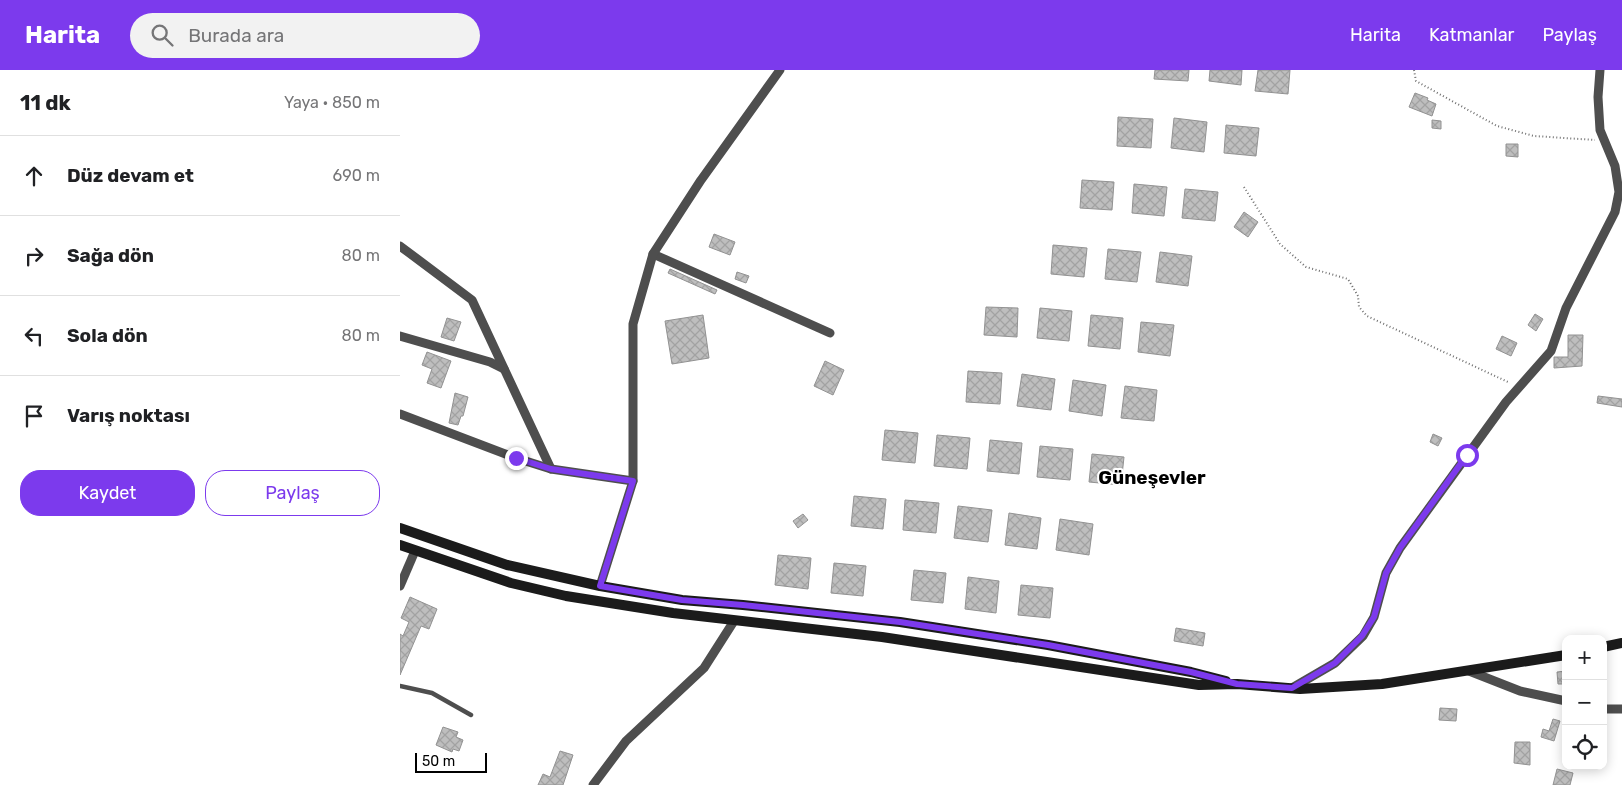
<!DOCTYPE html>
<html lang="tr">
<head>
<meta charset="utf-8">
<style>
	:root { --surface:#fff; --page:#f2f2f2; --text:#202124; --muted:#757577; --line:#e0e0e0; --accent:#7c3aed }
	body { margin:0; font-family:Rubik,sans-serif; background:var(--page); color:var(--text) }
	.controls { position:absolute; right:15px; bottom:15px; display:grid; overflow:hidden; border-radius:10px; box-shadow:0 2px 12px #0003 }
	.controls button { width:45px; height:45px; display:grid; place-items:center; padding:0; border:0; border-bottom:1px solid var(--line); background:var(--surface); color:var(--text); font:25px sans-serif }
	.scale { position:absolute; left:15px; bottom:12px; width:72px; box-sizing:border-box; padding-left:5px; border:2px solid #000; border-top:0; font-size:14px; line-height:18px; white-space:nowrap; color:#000; -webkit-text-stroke:4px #fff; paint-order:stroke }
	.stop { position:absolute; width:15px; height:15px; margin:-11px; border:4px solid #7c3aed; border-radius:50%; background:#fff }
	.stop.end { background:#7c3aed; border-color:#fff; box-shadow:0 1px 5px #0008 }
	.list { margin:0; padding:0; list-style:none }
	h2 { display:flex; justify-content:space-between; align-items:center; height:65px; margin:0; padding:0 20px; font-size:21px }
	h2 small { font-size:16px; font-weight:400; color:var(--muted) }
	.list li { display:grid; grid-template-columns:32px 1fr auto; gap:15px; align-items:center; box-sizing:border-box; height:80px; padding:0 20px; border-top:1px solid var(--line) }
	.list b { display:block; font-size:19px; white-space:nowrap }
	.list em { font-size:16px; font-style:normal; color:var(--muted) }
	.actions { display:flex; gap:10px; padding:15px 20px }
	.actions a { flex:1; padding:11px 0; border:1px solid var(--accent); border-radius:20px; text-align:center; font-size:18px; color:var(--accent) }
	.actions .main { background:var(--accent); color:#fff }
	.icon { flex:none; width:28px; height:28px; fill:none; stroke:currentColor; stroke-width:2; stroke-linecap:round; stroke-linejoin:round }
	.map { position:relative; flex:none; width:1222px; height:715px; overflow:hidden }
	header { display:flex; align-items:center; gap:30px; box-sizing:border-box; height:70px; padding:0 25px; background:var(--accent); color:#fff }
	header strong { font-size:24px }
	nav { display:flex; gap:28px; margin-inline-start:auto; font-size:18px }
	.search { width:350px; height:45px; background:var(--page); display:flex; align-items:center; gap:12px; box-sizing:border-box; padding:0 18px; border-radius:28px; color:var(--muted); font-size:19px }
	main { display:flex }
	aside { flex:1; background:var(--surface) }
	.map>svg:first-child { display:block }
	.building { fill:url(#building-cross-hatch); stroke:#929292 }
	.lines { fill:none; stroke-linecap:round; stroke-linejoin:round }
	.path { stroke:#707070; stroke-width:2; stroke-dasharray:1 2.5; stroke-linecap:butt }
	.lane { stroke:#4e4e4e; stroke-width:4.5 }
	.street { stroke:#4e4e4e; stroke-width:9 }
	.secondary { stroke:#1b1b1b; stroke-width:10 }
	.route { stroke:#7c3aed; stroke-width:6 }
	.labels { text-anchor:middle; stroke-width:4; stroke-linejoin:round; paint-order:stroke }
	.district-label { font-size:19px; font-weight:bold; fill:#000; stroke:#fff }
</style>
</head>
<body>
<header>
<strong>Harita</strong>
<div class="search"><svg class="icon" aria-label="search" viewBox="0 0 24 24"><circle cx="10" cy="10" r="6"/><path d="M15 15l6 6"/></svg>Burada ara</div>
<nav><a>Harita</a><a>Katmanlar</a><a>Paylaş</a></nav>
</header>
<main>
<aside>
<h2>11 dk<small>Yaya · 850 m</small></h2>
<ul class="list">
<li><svg class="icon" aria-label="ahead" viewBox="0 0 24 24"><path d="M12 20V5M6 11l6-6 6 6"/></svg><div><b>Düz devam et</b></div><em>690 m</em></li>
<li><svg class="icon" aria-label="right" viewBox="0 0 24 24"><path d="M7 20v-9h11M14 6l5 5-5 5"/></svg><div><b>Sağa dön</b></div><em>80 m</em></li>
<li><svg class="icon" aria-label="left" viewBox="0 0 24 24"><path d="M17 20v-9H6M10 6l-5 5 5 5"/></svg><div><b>Sola dön</b></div><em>80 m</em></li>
<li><svg class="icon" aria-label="arrive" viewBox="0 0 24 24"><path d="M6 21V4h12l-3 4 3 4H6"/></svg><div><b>Varış noktası</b></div></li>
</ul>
<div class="actions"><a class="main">Kaydet</a><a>Paylaş</a></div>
</aside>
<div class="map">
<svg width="1222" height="715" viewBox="0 0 1222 715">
	<defs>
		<pattern id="building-cross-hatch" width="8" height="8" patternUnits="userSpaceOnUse" patternTransform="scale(1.25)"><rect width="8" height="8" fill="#bebebe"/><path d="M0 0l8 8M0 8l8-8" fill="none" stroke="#a2a2a2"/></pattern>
	</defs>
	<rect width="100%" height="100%" fill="#fff"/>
	<!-- building -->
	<g class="building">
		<path d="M755 0H789L788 11 754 9Z"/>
		<path d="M810 0H842L841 15 809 11Z"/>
		<path d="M858 0H890L888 24 855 21Z"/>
		<path d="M1015 23 1028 28 1027 30 1036 34 1032 46 1009 37Z"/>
		<path d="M718 47 753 49 751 78 717 76Z"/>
		<path d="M774 48 807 52 804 82 771 78Z"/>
		<path d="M1032 50 1041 51V59L1032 58Z"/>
		<path d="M826 55 859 58 856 86 824 83Z"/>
		<path d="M1106 74H1118V87L1106 86Z"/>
		<path d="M682 110 714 112 712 140 680 138Z"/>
		<path d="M734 114 767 117 764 146 732 143Z"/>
		<path d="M785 119 818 122 815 151 782 148Z"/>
		<path d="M844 142 858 152 848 167 834 157Z"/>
		<path d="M314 164 335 172 330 185 309 177Z"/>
		<path d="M653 175 687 178 684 207 651 204Z"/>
		<path d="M708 179 741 182 737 212 705 209Z"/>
		<path d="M760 182 792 186 788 216 756 212Z"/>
		<path d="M270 199 317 220 315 224 268 203Z"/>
		<path d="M337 202 349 206 346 213 335 209Z"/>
		<path d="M586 237 618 238 617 267 584 265Z"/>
		<path d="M640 238 672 241 669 271 637 268Z"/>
		<path d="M1135 244 1143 249 1136 261 1128 255Z"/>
		<path d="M303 245 309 288 272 294 265 251Z"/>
		<path d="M691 245 723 248 720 279 688 276Z"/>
		<path d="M47 248 61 252 54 271 41 267Z"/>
		<path d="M741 252 774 255 770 286 738 282Z"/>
		<path d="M1168 265H1183L1182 296 1154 298V287H1168Z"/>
		<path d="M1102 266 1117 273 1111 286 1096 279Z"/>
		<path d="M27 282 51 291 41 318 27 313 32 299 22 295Z"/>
		<path d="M425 291 444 300 433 325 414 316Z"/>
		<path d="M568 301 602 303 600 334 566 332Z"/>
		<path d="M622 304 655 309 651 340 617 336Z"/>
		<path d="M673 310 706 315 702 346 669 341Z"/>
		<path d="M725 316 757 320 754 351 721 348Z"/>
		<path d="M55 323 68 327 63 346H61L58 355 49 353Z"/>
		<path d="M1198 326 1222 329V337L1197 333Z"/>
		<path d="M485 360 518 363 515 393 482 390Z"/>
		<path d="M1033 364 1042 368 1038 376 1030 372Z"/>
		<path d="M537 365 570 368 567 399 534 396Z"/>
		<path d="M590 370 622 373 619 404 587 401Z"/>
		<path d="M640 376 673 379 670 410 637 407Z"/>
		<path d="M692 384 724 387 721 415 689 412Z"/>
		<path d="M454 426 486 429 483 459 451 456Z"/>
		<path d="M505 430 539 433 536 463 503 460Z"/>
		<path d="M558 436 592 440 588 472 554 468Z"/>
		<path d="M609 443 641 448 637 479 605 475Z"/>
		<path d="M403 444 408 450 398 458 393 451Z"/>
		<path d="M660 449 693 454 689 485 656 480Z"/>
		<path d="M378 485 411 488 408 519 375 515Z"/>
		<path d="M434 493 466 496 463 526 431 523Z"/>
		<path d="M514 500 546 503 543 533 511 530Z"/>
		<path d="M568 507 599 511 596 543 565 539Z"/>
		<path d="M621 515 653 518 650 548 618 545Z"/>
		<path d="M10 527 37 539 29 559 21 556 0 605V564L3 566 9 552 1 548Z"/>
		<path d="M776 558 805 563 803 576 774 571Z"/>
		<path d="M1166 601V614H1158L1157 602Z"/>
		<path d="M1040 638 1057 639 1056 651 1039 650Z"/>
		<path d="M1153 649 1160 651 1154 671 1141 667 1143 659 1149 661Z"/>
		<path d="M43 657 58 662 56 667 63 670 59 681 53 679 52 682 36 675Z"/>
		<path d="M1115 672H1130V695L1114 693Z"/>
		<path d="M160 681 173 685 163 715H138L143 704 150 707Z"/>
		<path d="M1157 699 1173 703 1170 715H1153Z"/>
	</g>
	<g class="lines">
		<!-- path -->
		<g class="path">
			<path d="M1014 0 1016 11 1097 56 1134 66 1195 70"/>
			<path d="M844 117 880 174 906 197 948 209 958 226 959 237 967 246 1110 313"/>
		</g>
		<!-- lane -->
		<path class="lane" d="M0 616 32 623 71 645"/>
		<!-- street -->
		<g class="street">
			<path d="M0 176 72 230 151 399"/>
			<path d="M253 184 430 263"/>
			<path d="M0 266 90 292 104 299"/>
			<path d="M0 344 116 388 151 399 233 411"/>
			<path d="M0 516 15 481"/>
			<path d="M200 516 233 411V254L253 184 301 110 380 0"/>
			<path d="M1069 601 1120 621 1166 631"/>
			<path d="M892 618 935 593 963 566 974 547 986 503 1000 478 1106 332 1151 281 1166 238 1215 142 1219 122 1215 96 1200 60 1198 27 1200 0"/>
			<path d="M1203 639H1222"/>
			<path d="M193 715 226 671 304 598 334 551"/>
		</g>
		<!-- secondary -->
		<g class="secondary">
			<path d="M0 458 107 495 200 516 282 530 343 535 500 552 648 575 791 602 826 611"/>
			<path d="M0 475 111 513 166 526 273 543 482 567 799 615 837 614 900 619 982 614 1166 585"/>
			<path d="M1203 577 1222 573"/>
		</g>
	</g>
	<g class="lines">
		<!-- route -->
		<path class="route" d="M116 388 151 399 233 411 200 516 282 530 343 535 500 552 648 575 791 602 837 614 892 618 935 593 962 566 974 547 986 503 1000 478 1067 385"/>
	</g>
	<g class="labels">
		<!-- district labels -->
		<g class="district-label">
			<text x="752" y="414">Güneşevler</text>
		</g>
	</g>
</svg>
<div class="controls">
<button>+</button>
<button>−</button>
<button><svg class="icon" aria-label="locate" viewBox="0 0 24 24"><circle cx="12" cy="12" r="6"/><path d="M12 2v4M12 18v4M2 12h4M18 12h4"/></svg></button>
</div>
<div class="scale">50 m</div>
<div class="stop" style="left:1067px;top:385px"></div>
<div class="stop end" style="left:116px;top:388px"></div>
</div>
</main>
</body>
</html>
